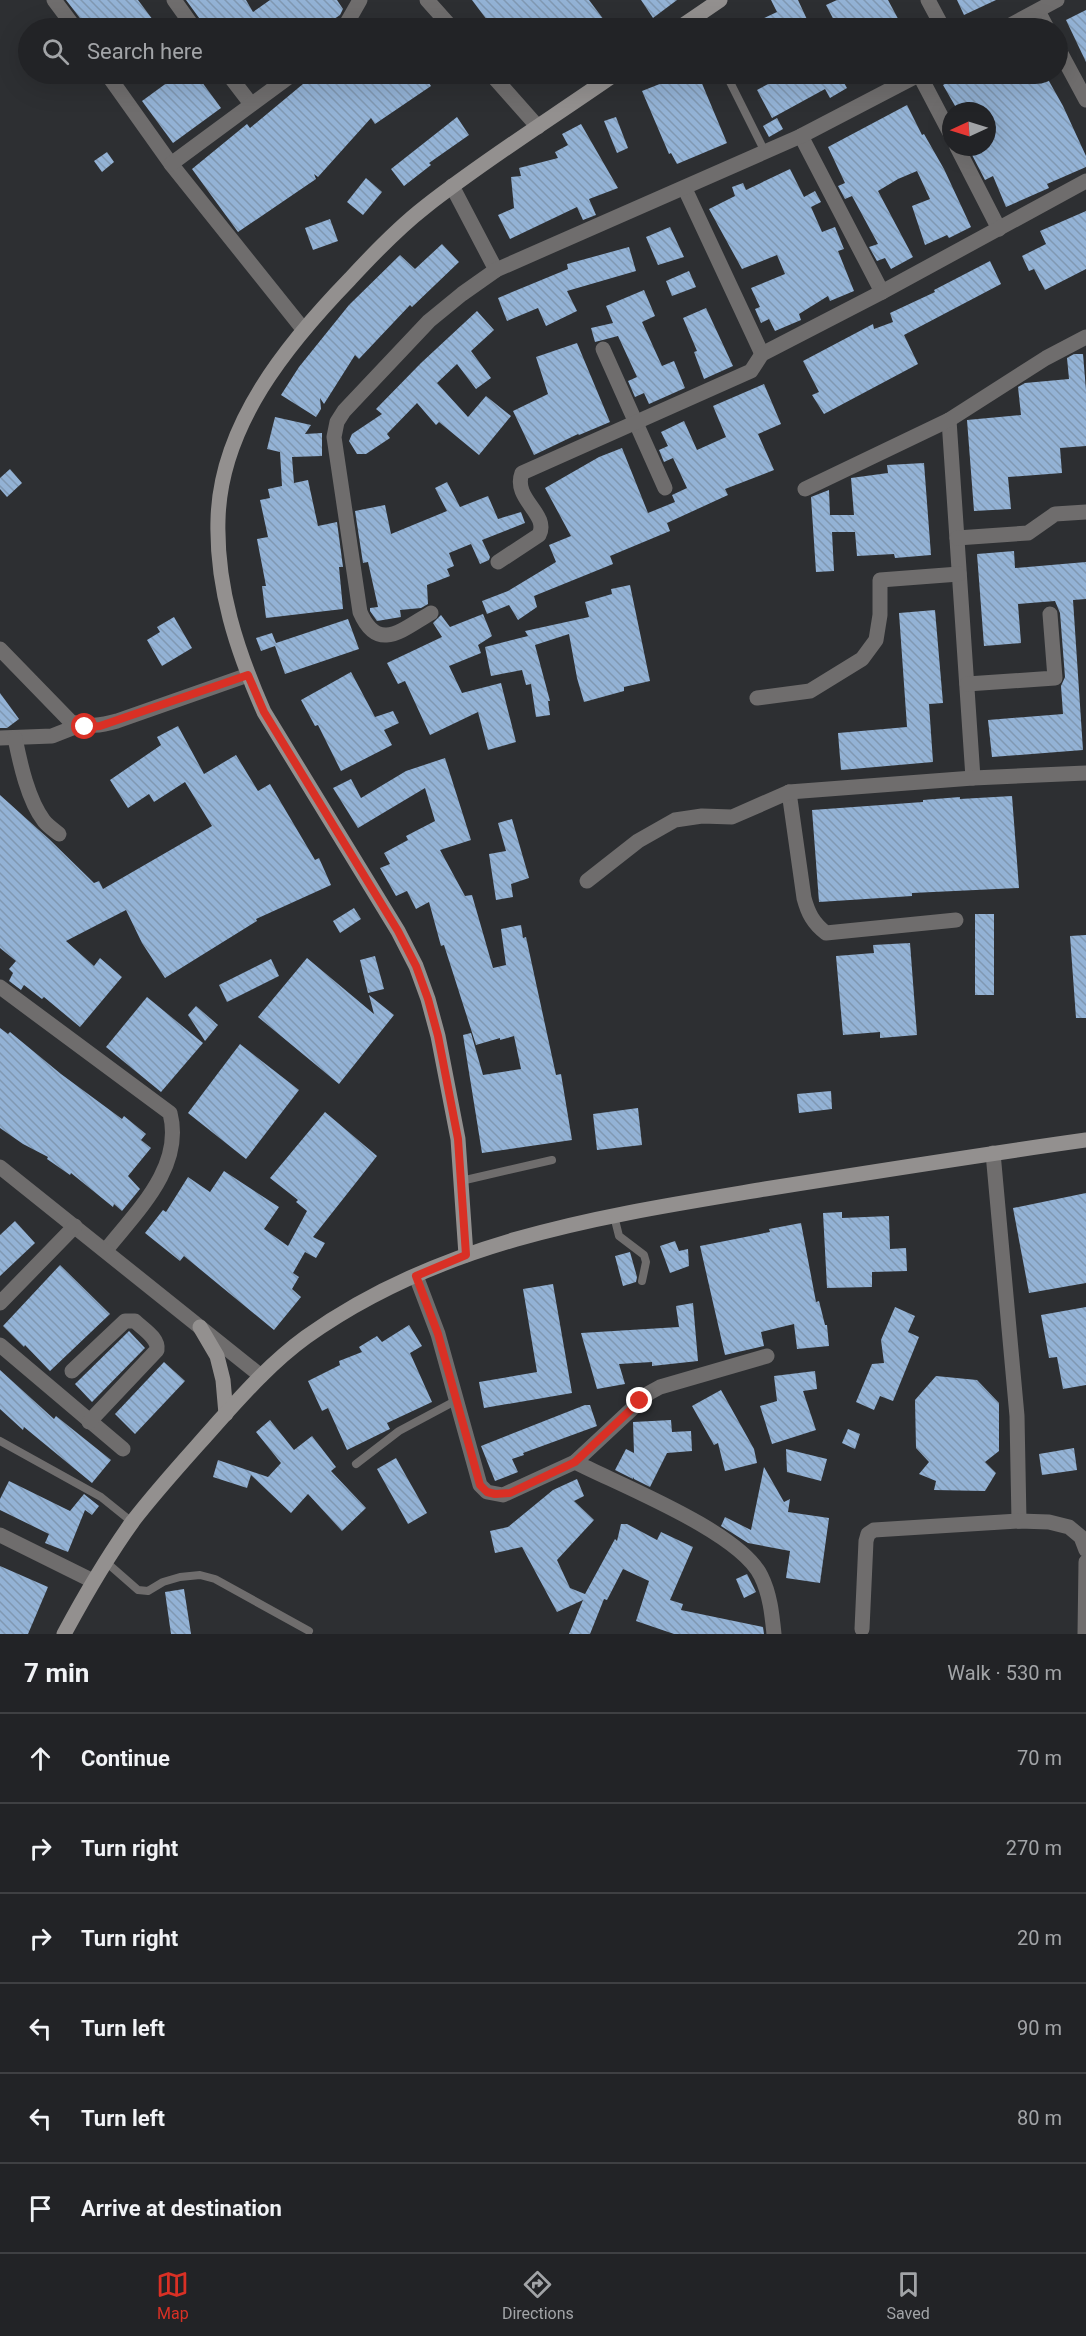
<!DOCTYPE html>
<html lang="en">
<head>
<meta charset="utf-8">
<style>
	:root { --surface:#222326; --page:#2a2b2e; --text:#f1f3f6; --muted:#a2a4a7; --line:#3f4043; --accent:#d93025 }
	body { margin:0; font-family:Roboto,sans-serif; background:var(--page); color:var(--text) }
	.compass { position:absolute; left:942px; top:102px; width:54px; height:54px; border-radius:50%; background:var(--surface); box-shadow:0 6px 24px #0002; rotate:266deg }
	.stop { position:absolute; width:18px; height:18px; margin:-14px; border:4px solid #d93025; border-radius:50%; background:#fff }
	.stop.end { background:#d93025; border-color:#fff; box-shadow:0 2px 6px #0008 }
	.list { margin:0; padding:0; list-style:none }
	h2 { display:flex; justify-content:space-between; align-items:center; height:78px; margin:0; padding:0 24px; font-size:26px }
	h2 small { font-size:20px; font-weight:400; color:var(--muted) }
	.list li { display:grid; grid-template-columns:39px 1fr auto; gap:18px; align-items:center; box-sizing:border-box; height:90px; padding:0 24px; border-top:2px solid var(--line) }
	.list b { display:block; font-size:22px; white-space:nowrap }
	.list em { font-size:20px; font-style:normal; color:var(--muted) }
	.icon { flex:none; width:33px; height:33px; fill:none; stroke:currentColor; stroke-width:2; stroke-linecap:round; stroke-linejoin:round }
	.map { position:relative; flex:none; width:1086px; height:1634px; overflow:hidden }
	.search { position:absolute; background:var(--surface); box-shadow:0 6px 24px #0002; left:18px; right:18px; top:18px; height:66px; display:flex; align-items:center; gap:15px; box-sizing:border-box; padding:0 21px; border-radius:33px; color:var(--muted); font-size:22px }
	.sheet { height:618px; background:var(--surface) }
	nav { display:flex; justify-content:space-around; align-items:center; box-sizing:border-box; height:84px; border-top:2px solid var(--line); background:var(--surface); font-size:16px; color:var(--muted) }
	nav a { display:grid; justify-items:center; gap:3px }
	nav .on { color:var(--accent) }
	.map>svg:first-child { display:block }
	.building { fill:url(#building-back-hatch) }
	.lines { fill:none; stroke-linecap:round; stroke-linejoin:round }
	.lane { stroke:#6f6d6d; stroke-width:8 }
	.street { stroke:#6f6d6d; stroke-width:15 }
	.secondary { stroke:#93908f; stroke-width:15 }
	.route { stroke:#d93025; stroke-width:8 }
</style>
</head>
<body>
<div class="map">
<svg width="1086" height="1634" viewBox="0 0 1086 1634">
	<defs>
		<pattern id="building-back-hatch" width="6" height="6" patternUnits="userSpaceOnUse" patternTransform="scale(1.5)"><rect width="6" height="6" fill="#93b2d5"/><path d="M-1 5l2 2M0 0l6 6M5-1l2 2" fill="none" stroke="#8098b2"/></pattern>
	</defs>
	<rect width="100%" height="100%" fill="#2d2f32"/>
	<!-- building -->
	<g class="building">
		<path d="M66 0H138L159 28H85L83 22Z"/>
		<path d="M186 0H246L253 12 270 0H337L343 9 340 15 321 28H204L202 22Z"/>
		<path d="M472 0H589L604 20 592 28H493Z"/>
		<path d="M641 0H677L653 18Z"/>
		<path d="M771 0H798L811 28H743L777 12Z"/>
		<path d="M837 0H888L903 28H838L826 5Z"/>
		<path d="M957 0H996L964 15Z"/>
		<path d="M1086 10V62L1066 20Z"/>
		<path d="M179 74H196L221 108 173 143 142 101Z"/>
		<path d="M315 74H423L431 86 375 124 371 118 318 177 314 174 316 179 238 232 192 169 247 124 250 128Z"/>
		<path d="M685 74H698L727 143 677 164 671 153 669 154 642 91Z"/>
		<path d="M787 74H839L847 88 830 98 825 89 772 118 757 90Z"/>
		<path d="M962 74H1045L1063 106 1086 156V167L1047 184 1049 188 1006 207 993 176 985 180 971 153 987 147V111H958L943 85Z"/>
		<path d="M907 105 922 135 924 134 944 169 971 227 949 238 947 235 925 245 912 206 930 199 917 171 898 179 878 191 913 257 891 269 885 258 877 261 869 247 878 244 852 196 845 199 838 186 845 183 828 147Z"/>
		<path d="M457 117 469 135 429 163 431 165 404 186 391 169Z"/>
		<path d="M616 117 628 148 617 153 604 121Z"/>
		<path d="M777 118 783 129 769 137 763 126Z"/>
		<path d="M581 124 618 188 589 199 596 215 583 220 577 207 510 239 498 215 514 208 511 177 521 176 519 168 558 158 555 152 568 145 562 134Z"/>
		<path d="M107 152 114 162 102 172 94 161Z"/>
		<path d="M790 169 804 197 815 191 821 202 811 207 822 232 835 227 844 249 838 251 854 291 830 301 828 296 799 314 801 320 775 331 769 319 761 323 755 309 760 307 751 288 785 274 777 255 742 269 709 209 735 196 732 187 743 183 746 190Z"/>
		<path d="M366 178 382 192 363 215 347 202Z"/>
		<path d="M1086 211V269L1045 290 1034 269 1029 271 1022 256 1046 244 1040 231Z"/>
		<path d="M330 219 338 241 313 250 305 228Z"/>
		<path d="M670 227 684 257 658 265 646 237Z"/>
		<path d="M442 244 459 262 412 307 410 305 359 359 355 355 324 404 320 398 321 409 316 417 281 395 299 367 349 305 400 255 415 269Z"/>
		<path d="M629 247 636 271 567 291 577 311 546 326 538 308 507 321 498 298 568 269 567 264Z"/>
		<path d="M990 261 1001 284 904 335 918 364 824 414 812 395 819 392 803 361 873 324 874 329 893 322 890 313 935 292 934 290Z"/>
		<path d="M689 271 696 287 672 296 666 281Z"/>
		<path d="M644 290 655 316 642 322 662 366 674 361 685 388 649 404 644 393 635 397 628 381 637 377 618 336 595 342 591 328 613 323 606 306Z"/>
		<path d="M706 308 733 366 704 379 694 352 697 351 683 318Z"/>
		<path d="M477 311 494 330 471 351 491 378 476 389 457 364 437 383 468 417 486 396 511 416 479 455 439 422 436 425 417 403 387 434 390 438 366 454H357L349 441 352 434 382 414 376 409 421 363Z"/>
		<path d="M577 343 610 422 579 435 578 434 534 455 513 411 548 394 536 357Z"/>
		<path d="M1074 354H1083L1086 390V446L1060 448 1062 473 1008 477 1011 509 974 511 967 420 1021 415 1018 387 1025 383 1069 379 1067 358Z"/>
		<path d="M764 384 781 424 758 434 774 470 725 489 728 495 667 523 670 531 610 556 613 564 534 596 537 607 518 620 509 605 487 614 482 601 508 591 556 562 549 545 571 536 545 488 599 457 622 448 648 513 675 502 672 495 687 488 673 458 664 462 659 450 668 446 661 432 684 421 697 450 726 437 713 406Z"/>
		<path d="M275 417 311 425 305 434 322 433V456L292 457 294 483 308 480 318 526 337 522 343 567H339L343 609 266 618 262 586H266L257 539 268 537 260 500 270 498 268 489 282 486 280 452 267 449Z"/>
		<path d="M924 463 931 555 895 558 894 554 857 556 855 532H832L834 571 816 572 811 497 829 490 830 515H854L851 478 888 473 887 465Z"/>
		<path d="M10 469 22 483 7 497 0 489V478Z"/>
		<path d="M447 482 460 507 488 496 498 519 521 512 525 523 482 540 490 557 489 560 480 564 471 544 449 553 454 566 447 569 450 576 427 585 428 604 421 608 400 610 401 617 377 621 370 611V608L378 607 368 562 363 563 355 511 385 505 391 534 447 511 435 488Z"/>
		<path d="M1014 551 1015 568 1086 562V599L1073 600 1083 750 992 757 988 720 1063 714 1061 686 1065 677 1060 613 1055 601 1018 604 1021 643 984 646 977 554Z"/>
		<path d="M630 585 650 681 624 687V691L584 702 577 678 569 634 535 645 550 701H548L550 715 536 717 531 684 526 685 522 670 491 676 485 647 528 636 525 631 589 617 585 602 612 594 611 589Z"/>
		<path d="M935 610 943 703 929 704 933 762 841 770 838 733 907 727 899 613Z"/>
		<path d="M483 614 492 636 478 645 481 653 449 666 462 693 501 683 516 742 488 750 478 712 430 735 405 681 398 684 387 663 442 637 433 623 441 615 450 627Z"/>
		<path d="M174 617 192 648 162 666 147 640 160 632 157 627Z"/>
		<path d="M348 619 359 649 285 674 275 646 261 651 256 638 272 633 276 643Z"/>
		<path d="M351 672 375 717 393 711 399 723 384 730 392 745 341 771 318 725 315 726 301 700Z"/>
		<path d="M0 693 19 719 7 728H0Z"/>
		<path d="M178 726 204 774 236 755 258 791 270 784 315 860 319 858 331 885 256 919 257 921 165 978 142 943 126 910 66 941 94 966 100 958 122 977 80 1027 44 997 42 999 24 985 21 990 9 981 13 973 9 969 16 961 0 948V795L49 839 94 883 99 881 103 889 212 826 185 782 154 802 149 794 128 808 110 780 161 745 157 737Z"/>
		<path d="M445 758 471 840 440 850 465 896 472 895 493 968 506 965 501 929 521 925 523 938 526 937 556 1075 561 1074 572 1140 482 1153 463 1035 471 1033 483 1075 521 1069 514 1036 500 1040V1038L476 1045 444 945 441 946 429 902 416 909 407 891 396 896 380 868 390 864 384 853 408 840 406 836 435 821 425 788 358 828 333 788 351 779 361 798 406 771Z"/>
		<path d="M1012 796 1019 888 912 893V896L819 902 812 810 923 802V800L960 797V799Z"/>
		<path d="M512 819 529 878 511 884 513 897 496 900 489 854 506 851 498 823Z"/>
		<path d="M354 908 361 919 340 933 333 921Z"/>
		<rect x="975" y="914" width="19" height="81"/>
		<path d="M1086 935V1018H1076L1070 936Z"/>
		<path d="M910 943 917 1035 880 1038V1032L843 1035 836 956 874 953 873 945Z"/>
		<path d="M375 956 384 989 368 993 360 960Z"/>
		<path d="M307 958 374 1014 369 995 394 1015 339 1084 258 1017Z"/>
		<path d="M271 959 279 976 227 1002 219 985Z"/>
		<path d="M147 997 203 1043 161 1092 106 1047Z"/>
		<path d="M196 1006 218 1025 205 1041 188 1015Z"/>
		<path d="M0 1028 8 1034 10 1032 61 1074 122 1119 124 1116 146 1134 141 1140 151 1148 128 1176 140 1189 122 1211 114 1204 113 1207 71 1173 70 1175 47 1159 48 1157 23 1144 0 1128Z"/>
		<path d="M240 1044 299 1090 246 1159 188 1113Z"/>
		<path d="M831 1091 832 1109 799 1113 797 1094Z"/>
		<path d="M638 1108 642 1145 597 1150 593 1114Z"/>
		<path d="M325 1112 377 1156 313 1237 325 1243 316 1258 305 1252 293 1273 299 1277 292 1289 301 1297 274 1330 184 1256 180 1261 145 1233 163 1210 166 1212 188 1177 210 1192 224 1171 279 1207 264 1229 288 1246 307 1211 296 1202 298 1200 270 1178Z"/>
		<path d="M1086 1193V1283L1029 1293 1013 1208Z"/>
		<path d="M842 1212V1218L889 1216 890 1249 906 1248 907 1271 872 1272V1287L827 1288 823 1213Z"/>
		<path d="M15 1221 35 1243 0 1276V1235Z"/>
		<path d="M801 1223 816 1302 819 1301 825 1325H827L829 1346 797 1349 794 1324 761 1332 764 1346 725 1355 700 1246 770 1232 769 1229Z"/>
		<path d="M675 1241 679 1251 688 1249 689 1266 670 1273 660 1246Z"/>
		<path d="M630 1252 637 1277 636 1282 623 1286 615 1256Z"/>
		<path d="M60 1265 110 1314 50 1371 25 1345 24 1347 3 1326Z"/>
		<path d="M553 1284 572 1393 484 1408 479 1382 537 1372 523 1289Z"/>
		<path d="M693 1303 698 1361 652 1366V1362L619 1364 625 1384 597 1389 581 1333 679 1327 676 1306Z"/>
		<path d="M895 1307 915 1316 908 1332 919 1337 893 1401 880 1396 874 1410 856 1402 872 1364 884 1363 881 1340Z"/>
		<path d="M1086 1307V1385L1063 1389 1057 1357 1049 1358 1041 1315Z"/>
		<path d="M409 1325 422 1346 410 1353 432 1402 387 1423 390 1429 347 1450 328 1408 322 1411 308 1381 340 1365 339 1361 362 1352 359 1347 377 1336 382 1342Z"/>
		<path d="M129 1331 145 1348 92 1402 75 1384Z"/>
		<path d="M164 1362 185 1381 135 1434 115 1414Z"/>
		<path d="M0 1370 54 1419 56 1416 111 1460 92 1483 24 1427 23 1430 0 1409Z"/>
		<path d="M815 1371 817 1389 803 1391 816 1430 772 1444 760 1406 777 1401 774 1376Z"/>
		<path d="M936 1376 977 1380 999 1403V1451L985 1462 996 1473 985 1491 934 1490 936 1481 919 1474 929 1462 916 1448 915 1400Z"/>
		<path d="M721 1390 754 1449 757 1463 725 1471 718 1443 714 1445 692 1406Z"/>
		<path d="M585 1405H590L597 1426 523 1453 524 1455 512 1459 518 1472 495 1481 481 1446Z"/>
		<path d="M270 1420 294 1450 312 1436 336 1467 331 1471 366 1508 342 1531 308 1494 291 1513 251 1475 247 1488 213 1477 218 1460 268 1477 281 1463 256 1432Z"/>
		<path d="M671 1420 672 1432 691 1431 692 1451 667 1453 650 1487 634 1479V1477L633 1479 615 1470 626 1449 634 1453 633 1422Z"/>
		<path d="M848 1429 860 1434 855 1449 842 1443Z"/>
		<path d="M1074 1448 1077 1470 1042 1475 1039 1454Z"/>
		<path d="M786 1449 827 1459 821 1481 787 1472Z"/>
		<path d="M396 1458 427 1513 408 1524 377 1469Z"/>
		<path d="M764 1467 784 1502 790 1499 788 1512 829 1518 820 1583 786 1578 790 1551 748 1543 721 1526 725 1517 751 1530Z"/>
		<path d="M577 1479 584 1496 574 1501 594 1520 557 1560 570 1588 585 1594 615 1539 617 1541 621 1524H627L657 1540 661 1532 693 1547 670 1600 683 1604 681 1610 763 1627 764 1634H674L636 1621 649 1581 623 1569 607 1600 604 1599 590 1634H569L583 1600 557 1612 522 1547 495 1553 490 1531 508 1527 553 1490Z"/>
		<path d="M9 1481 70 1511 84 1494 99 1506 92 1515 85 1510 68 1552 45 1543 49 1534 0 1510V1499Z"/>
		<path d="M0 1566 48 1587 28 1634H0Z"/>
		<path d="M747 1574 756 1592 744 1598 736 1579Z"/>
		<path d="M184 1589 191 1634H171L165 1592Z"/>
	</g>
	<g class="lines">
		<!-- lane -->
		<g class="lane">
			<path d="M726 74 765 152"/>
			<path d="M461 1181 552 1160"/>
			<path d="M614 1216 619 1236 644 1255 646 1262 642 1281"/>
			<path d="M0 1441 101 1497 132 1522"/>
			<path d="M356 1464 399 1431 457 1400"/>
			<path d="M106 1562 138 1590 148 1591 163 1582 180 1577 200 1575 215 1579 309 1631"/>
		</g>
		<!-- street -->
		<g class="street">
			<path d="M54 0 75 28"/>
			<path d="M174 0 194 28"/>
			<path d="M427 0 452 28"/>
			<path d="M928 0 943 28"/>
			<path d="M1038 11 1047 28"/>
			<path d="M344 28 360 0"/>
			<path d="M1005 28 1057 0"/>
			<path d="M1058 48 1086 100"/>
			<path d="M107 74 171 164 303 329"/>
			<path d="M228 74 251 104"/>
			<path d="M491 74 538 127"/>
			<path d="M919 74 951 135"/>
			<path d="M801 136 882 292"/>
			<path d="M957 147 999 229"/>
			<path d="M171 164 293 74"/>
			<path d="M452 186 496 270"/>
			<path d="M685 189 762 354"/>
			<path d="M603 349 665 488"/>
			<path d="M949 420 973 778"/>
			<path d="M805 489 949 420 1046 358 1086 337"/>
			<path d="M957 538 1028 533 1055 514 1086 512"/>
			<path d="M498 562 539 535C550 514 512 499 522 473L751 371 762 354 882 292 1086 181"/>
			<path d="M431 613C403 629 378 654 360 612L334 437 337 422 344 411 429 321 462 294 496 270 801 136 920 74"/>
			<path d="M0 649 71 722C88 727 100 726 117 721L248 675"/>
			<path d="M967 684 1055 678 1050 614"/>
			<path d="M757 698 810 691 862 659 876 640 880 615V580L959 574"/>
			<path d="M0 738 52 736 80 725"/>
			<path d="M15 738C20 763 28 800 44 821 48 826 54 830 59 834"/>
			<path d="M789 792 804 898C808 913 813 923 826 933L956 920"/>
			<path d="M587 881 638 841 675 820 702 816 732 817 789 792 973 778 1086 773"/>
			<path d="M0 987 170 1113C184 1167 137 1211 106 1250"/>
			<path d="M993 1153 1017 1416 1019 1521"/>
			<path d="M0 1167 261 1376"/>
			<path d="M416 1276 438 1334 480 1485 487 1492 503 1495 575 1462 649 1393 660 1387 767 1356"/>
			<path d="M0 1303 75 1226"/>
			<path d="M0 1345 123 1449"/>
			<path d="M72 1371 125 1321H135C143 1329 159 1338 157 1350L89 1422"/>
			<path d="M575 1462C620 1485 740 1532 761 1576 770 1594 772 1614 774 1634"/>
			<path d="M0 1535 93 1581"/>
			<path d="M862 1629 866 1541 868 1534 874 1530 1019 1521 1049 1522 1069 1527 1081 1537 1086 1550"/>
			<path d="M1085 1634 1086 1562"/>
		</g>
		<!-- secondary -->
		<g class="secondary">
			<path d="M679 28 720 0"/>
			<path d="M466 1255 458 1139 438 1036 428 999 416 966 398 931 264 712C237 651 216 588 218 520 220 425 288 343 350 279 374 253 398 228 425 207 486 159 552 118 615 74"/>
			<path d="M200 1327 217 1356 223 1380 226 1414"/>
			<path d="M64 1634C85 1595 107 1557 133 1521 160 1486 190 1454 219 1421 246 1391 273 1361 306 1337 443 1239 603 1216 765 1189 872 1172 979 1155 1086 1140"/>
		</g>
	</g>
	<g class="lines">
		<!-- route -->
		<path class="route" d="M85 727 100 726 248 675 264 712 398 931 416 966 428 999 438 1036 458 1139 466 1255 416 1276 438 1334 480 1485 487 1492 495 1494 510 1493 575 1462 640 1401"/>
	</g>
</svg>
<svg class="compass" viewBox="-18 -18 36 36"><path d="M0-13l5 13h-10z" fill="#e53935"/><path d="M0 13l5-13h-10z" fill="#a2a4a7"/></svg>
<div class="stop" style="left:85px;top:727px"></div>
<div class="stop end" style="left:640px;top:1401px"></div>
<div class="search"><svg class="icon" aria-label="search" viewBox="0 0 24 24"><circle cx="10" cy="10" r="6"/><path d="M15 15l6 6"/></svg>Search here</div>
</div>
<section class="sheet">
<h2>7 min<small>Walk · 530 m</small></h2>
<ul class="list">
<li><svg class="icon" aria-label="ahead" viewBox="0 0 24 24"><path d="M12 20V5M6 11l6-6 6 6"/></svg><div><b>Continue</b></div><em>70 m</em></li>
<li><svg class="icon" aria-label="right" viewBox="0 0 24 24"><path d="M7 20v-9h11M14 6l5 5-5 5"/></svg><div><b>Turn right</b></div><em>270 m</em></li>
<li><svg class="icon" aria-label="right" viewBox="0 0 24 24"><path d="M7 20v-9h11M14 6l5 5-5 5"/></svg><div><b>Turn right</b></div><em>20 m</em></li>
<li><svg class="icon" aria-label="left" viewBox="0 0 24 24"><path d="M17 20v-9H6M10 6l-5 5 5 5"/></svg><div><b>Turn left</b></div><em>90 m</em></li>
<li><svg class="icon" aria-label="left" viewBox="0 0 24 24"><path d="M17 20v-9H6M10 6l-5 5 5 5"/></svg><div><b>Turn left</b></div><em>80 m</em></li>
<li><svg class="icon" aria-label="arrive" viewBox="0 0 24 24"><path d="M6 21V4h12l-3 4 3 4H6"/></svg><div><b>Arrive at destination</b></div></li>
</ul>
</section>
<nav>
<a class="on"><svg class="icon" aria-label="map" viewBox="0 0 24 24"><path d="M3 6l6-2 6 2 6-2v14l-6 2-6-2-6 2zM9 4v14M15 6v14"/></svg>Map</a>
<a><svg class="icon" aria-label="directions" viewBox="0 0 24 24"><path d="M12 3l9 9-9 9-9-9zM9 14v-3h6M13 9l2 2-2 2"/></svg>Directions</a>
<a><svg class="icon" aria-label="saved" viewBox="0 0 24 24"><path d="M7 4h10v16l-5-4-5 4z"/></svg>Saved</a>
</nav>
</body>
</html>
